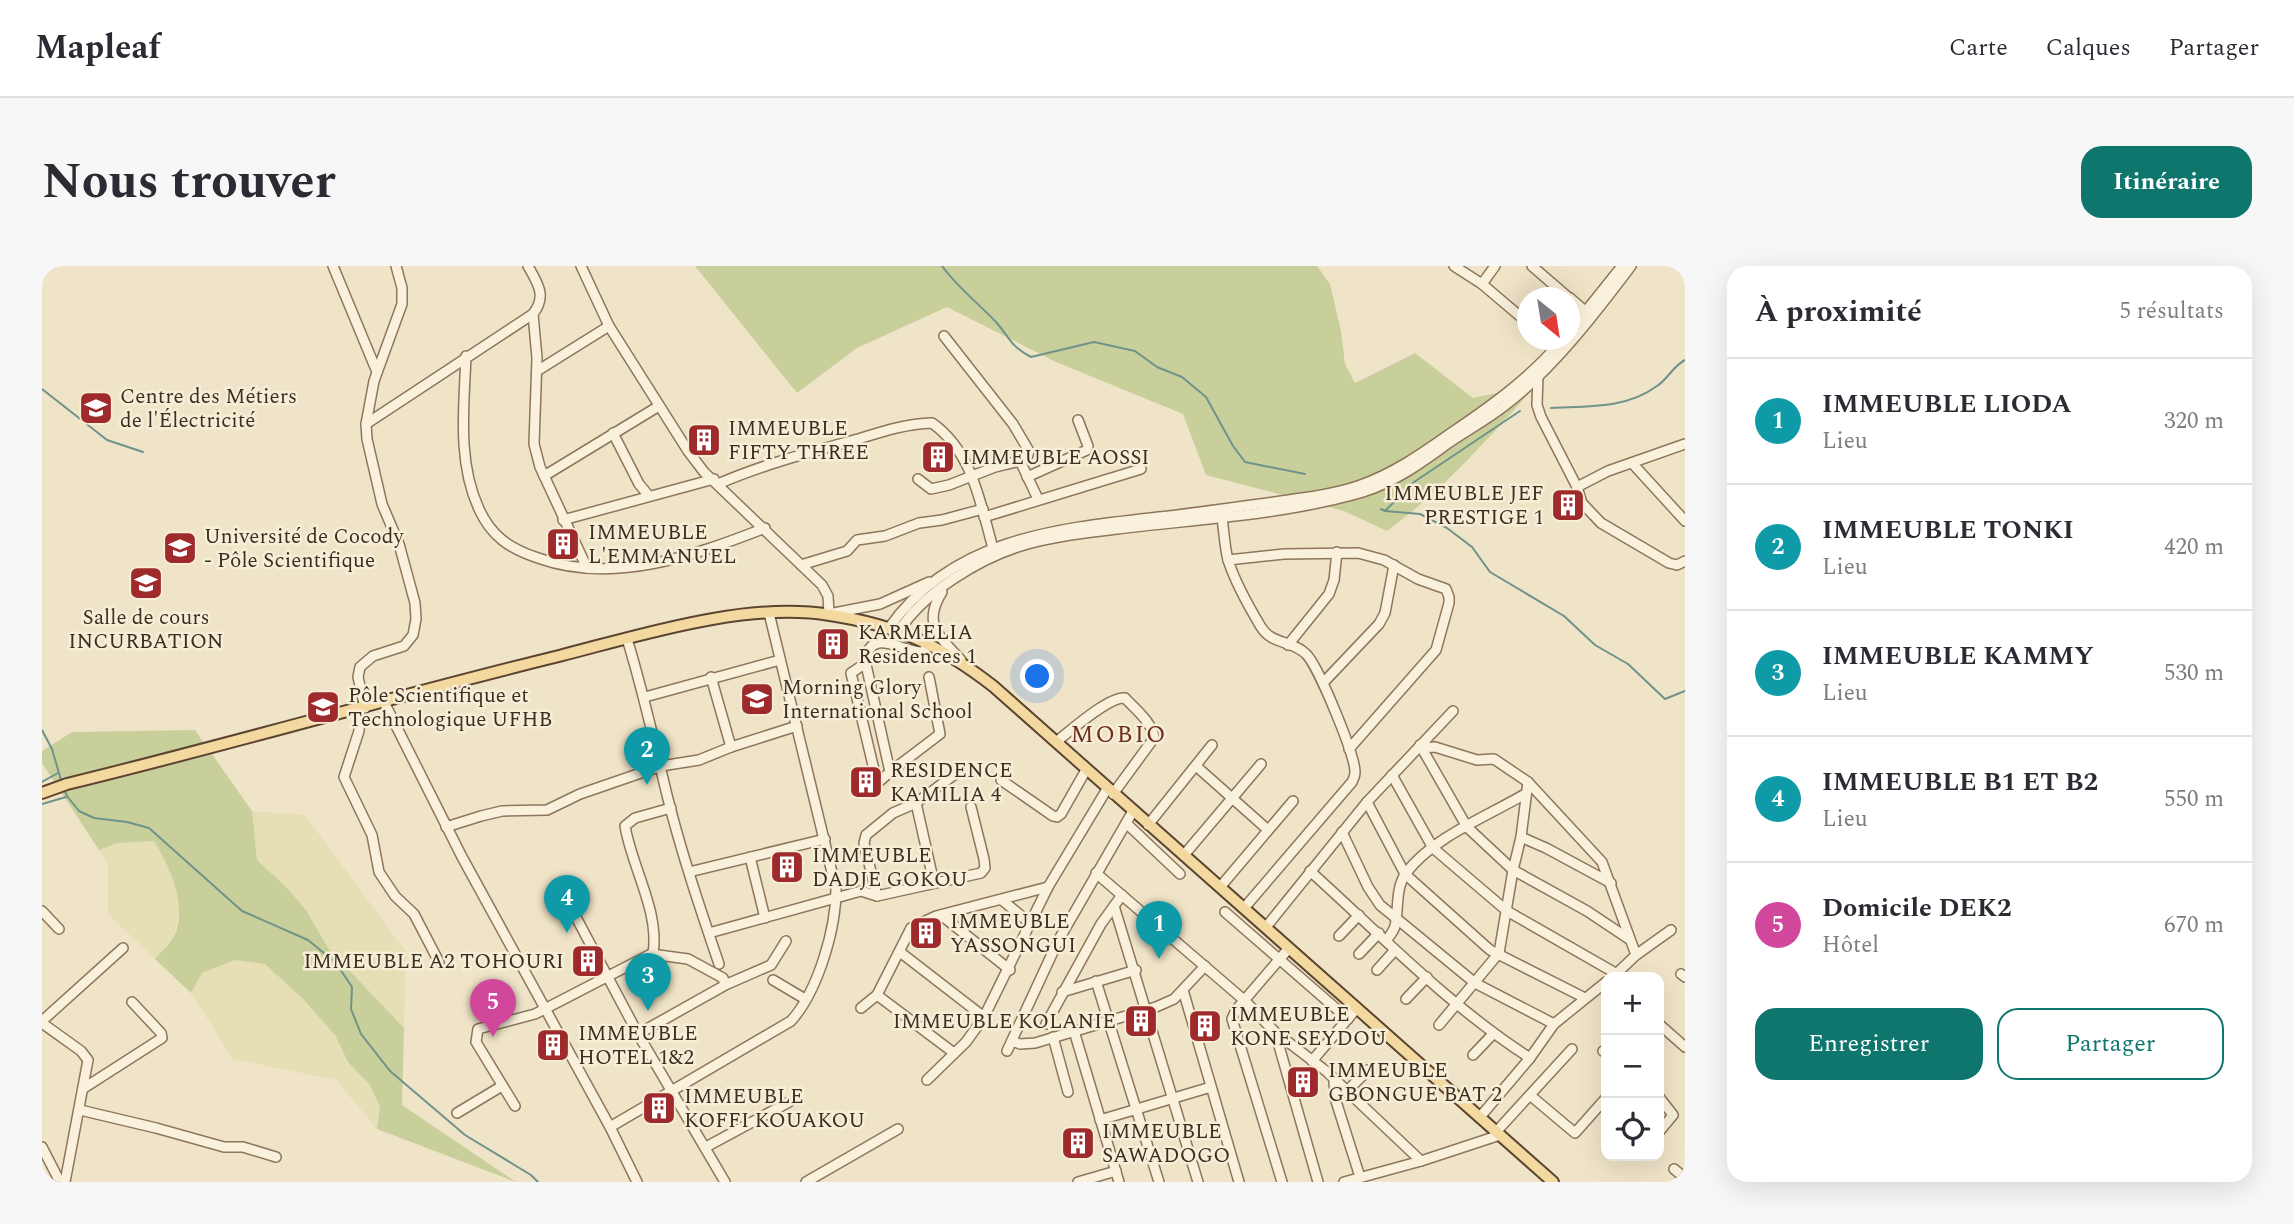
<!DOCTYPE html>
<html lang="fr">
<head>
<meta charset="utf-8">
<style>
	:root { --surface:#fff; --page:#f7f7f7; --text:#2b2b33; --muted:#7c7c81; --line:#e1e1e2; --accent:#0f766e }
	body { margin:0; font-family:Spectral,serif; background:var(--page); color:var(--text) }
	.controls { position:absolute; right:21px; bottom:21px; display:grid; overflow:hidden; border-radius:14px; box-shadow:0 7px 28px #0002 }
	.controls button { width:63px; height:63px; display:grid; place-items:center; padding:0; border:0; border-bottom:2px solid var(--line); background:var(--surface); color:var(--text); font:35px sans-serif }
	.compass { position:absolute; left:1475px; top:21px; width:63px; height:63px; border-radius:50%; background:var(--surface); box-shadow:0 7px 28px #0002; rotate:150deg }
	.you { position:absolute; left:996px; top:411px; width:24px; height:24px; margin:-18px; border:5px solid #fff; border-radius:50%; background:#1a73e8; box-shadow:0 0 0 10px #1a73e833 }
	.badge { display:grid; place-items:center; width:46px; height:46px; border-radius:50%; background:var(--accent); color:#fff; font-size:23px; font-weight:700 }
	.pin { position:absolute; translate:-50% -58px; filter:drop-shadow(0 2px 4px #0008) }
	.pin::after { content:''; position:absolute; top:37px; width:24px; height:21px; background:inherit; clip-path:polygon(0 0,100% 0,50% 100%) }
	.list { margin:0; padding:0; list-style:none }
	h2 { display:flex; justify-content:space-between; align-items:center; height:91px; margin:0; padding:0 28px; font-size:30px }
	h2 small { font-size:23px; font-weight:400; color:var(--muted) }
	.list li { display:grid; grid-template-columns:46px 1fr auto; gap:21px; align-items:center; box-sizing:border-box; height:126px; padding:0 28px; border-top:2px solid var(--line) }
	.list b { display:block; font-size:26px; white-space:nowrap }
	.list p { margin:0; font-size:23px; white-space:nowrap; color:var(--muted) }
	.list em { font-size:23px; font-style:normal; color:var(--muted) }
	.actions { display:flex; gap:14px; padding:21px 28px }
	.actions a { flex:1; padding:16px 0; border:2px solid var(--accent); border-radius:21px; text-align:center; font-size:24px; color:var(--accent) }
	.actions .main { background:var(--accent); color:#fff }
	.icon { flex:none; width:38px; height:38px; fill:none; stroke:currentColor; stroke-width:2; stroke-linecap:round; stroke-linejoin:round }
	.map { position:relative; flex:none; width:1643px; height:916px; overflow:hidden; border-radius:21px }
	header { display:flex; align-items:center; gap:42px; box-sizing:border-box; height:98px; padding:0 35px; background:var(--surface); border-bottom:2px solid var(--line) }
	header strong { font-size:33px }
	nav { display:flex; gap:38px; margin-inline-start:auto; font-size:24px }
	.intro { display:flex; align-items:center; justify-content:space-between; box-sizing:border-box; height:168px; padding:0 42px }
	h1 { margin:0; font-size:49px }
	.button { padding:18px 32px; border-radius:21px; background:var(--accent); color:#fff; font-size:24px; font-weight:700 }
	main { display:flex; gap:42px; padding:0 42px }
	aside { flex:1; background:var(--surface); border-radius:21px; box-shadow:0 7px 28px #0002 }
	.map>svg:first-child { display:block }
	.farmland { fill:#e6deb5 }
	.green { fill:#c9cf9b }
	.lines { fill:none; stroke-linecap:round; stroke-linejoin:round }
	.stream { stroke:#6f938a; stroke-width:2 }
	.minor-casing { stroke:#8d765c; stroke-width:12 }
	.major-casing { stroke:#5b4430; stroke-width:14 }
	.minor { stroke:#faf1dc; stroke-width:9 }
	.major { stroke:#f3d9a0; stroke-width:10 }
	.labels { text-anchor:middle; stroke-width:5; stroke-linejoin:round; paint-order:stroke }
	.poi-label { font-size:21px; fill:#3d2e20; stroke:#f7eed8; text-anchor:start }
	.quarter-label { font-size:24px; letter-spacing:2px; fill:#6b2e1e; stroke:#f7eed8 }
</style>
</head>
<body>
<header>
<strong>Mapleaf</strong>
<nav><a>Carte</a><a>Calques</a><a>Partager</a></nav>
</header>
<div class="intro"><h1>Nous trouver</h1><a class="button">Itinéraire</a></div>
<main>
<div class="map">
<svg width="1643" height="916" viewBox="0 0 1643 916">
	<rect width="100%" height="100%" fill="#f0e4c8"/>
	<!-- farmland -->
	<g class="farmland">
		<path d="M210 545 263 549 364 686 362 762 286 682 264 644 244 621 215 594Z"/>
		<path d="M112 575 126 598 138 638 133 668 113 693 66 648V598L57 584 75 577Z"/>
		<path d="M193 694 223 698 261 733 293 769 306 796 328 819 338 841 335 863 294 814 191 793 149 727 160 707Z"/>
	</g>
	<!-- green -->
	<g class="green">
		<path d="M653 0H1275L1288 18 1299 65 1303 98 1313 117 1373 87 1431 132 1495 118C1448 171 1402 223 1345 265L1302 245 1164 209 1141 148 1014 96 905 41 815 82 755 127Z"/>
		<path d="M153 464 210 545 215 594 244 621 264 644 286 682 362 762 360 839 474 916 335 863 338 841 328 819 306 796 293 769 261 733 223 698 193 694 160 707 149 727 113 693C120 685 130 675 134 666 144 635 128 602 112 575L75 577 57 584 0 497V485L30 466Z"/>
	</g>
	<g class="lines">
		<!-- stream -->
		<g class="stream">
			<path d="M900 0C916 22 936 37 954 56 969 73 967 79 989 91L1052 76 1093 85 1115 101 1140 111 1164 131 1191 180 1203 196 1263 208"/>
			<path d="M0 123 65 174 101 186"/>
			<path d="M1509 142C1545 140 1584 143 1615 120 1626 113 1631 100 1643 94"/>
			<path d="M1339 243 1343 245 1372 216 1478 145"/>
			<path d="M1343 245 1378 248 1405 262 1430 281 1448 306 1522 350 1553 379 1586 398 1623 433 1643 425"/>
			<path d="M0 464 10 483 19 514"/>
			<path d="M0 516 16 507"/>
			<path d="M22 523 25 530 37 545 52 552 85 556 107 562 200 645 266 674 294 697 310 721 309 743 319 768 348 805 423 869 489 909 496 916"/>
			<path d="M0 538 24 531"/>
		</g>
		<!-- minor casing -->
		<g class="minor-casing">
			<g id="minor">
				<path d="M291 0 335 106"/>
				<path d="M539 0 567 60 646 185 662 206 780 319 786 330 787 348 838 338 887 316"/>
				<path d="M1412 0 1440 18 1486 57"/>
				<path d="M1490 0 1527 32"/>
				<path d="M1440 18 1453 0"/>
				<path d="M1528 32 1544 46"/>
				<path d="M491 48 495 92 492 178 498 201 545 302"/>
				<path d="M1528 65 1580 0"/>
				<path d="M1504 74 1514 82"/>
				<path d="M424 90C422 140 415 196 437 243 449 270 468 283 496 292 572 319 651 290 723 262"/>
				<path d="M495 105 567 60"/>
				<path d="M1496 110 1495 139 1499 151 1535 221 1540 237 1559 257 1627 297 1635 299 1643 295"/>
				<path d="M324 158 491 48C505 30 496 18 486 0"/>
				<path d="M571 167 597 218 607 230"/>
				<path d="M978 195 996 233"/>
				<path d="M1590 197 1643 255"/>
				<path d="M502 210 617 140"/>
				<path d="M985 211 1045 184 1046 180 1036 154"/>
				<path d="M876 213 889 223 907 219 953 201 978 195 986 189 987 185 971 158 902 70"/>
				<path d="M676 218C722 198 769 186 816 173 842 165 863 158 890 157 931 186 938 237 951 282"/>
				<path d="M1535 221 1566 205 1643 178"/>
				<path d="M1179 246C1182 262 1182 278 1186 294 1193 316 1207 341 1219 361 1230 379 1250 374 1264 388 1276 399 1313 489 1313 506 1313 511 1312 511 1310 516L1203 641"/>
				<path d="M942 251 1099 203"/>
				<path d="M521 254 672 213"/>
				<path d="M1186 294 1242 288 1316 287 1342 294 1376 313 1404 323 1407 331V337L1394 384 1307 483"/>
				<path d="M759 299 805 285 815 274 843 270 877 257 900 254 941 243"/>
				<path d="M900 326C880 358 897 370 919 394"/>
				<path d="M847 362C910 272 1017 262 1117 251 1155 247 1194 241 1232 236 1260 232 1289 229 1316 220 1351 208 1381 187 1412 165 1452 138 1489 111 1520 74"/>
				<path d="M857 365C882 326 938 292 982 279 1012 270 1044 267 1075 263 1157 253 1242 249 1321 226 1353 216 1381 196 1408 176 1426 164 1444 154 1461 141 1509 105 1553 48 1589 0"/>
				<path d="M585 373C601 424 612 476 625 529 639 586 658 642 677 698"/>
				<path d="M886 377 882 386C860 387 830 360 823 394L848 506 898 468 887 411"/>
				<path d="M1246 379 1287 328 1292 314 1295 286"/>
				<path d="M823 394 821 399 809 407 834 512 839 514 848 506"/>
				<path d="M669 411 689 481"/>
				<path d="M1281 417 1337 358 1343 347 1352 299"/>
				<path d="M603 431 738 394"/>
				<path d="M342 436 420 591 568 861 595 916"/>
				<path d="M318 442 317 465 302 511 330 569 337 606 353 630 372 648 397 696"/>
				<path d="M323 442 316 411 318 401 331 390 362 380 371 369 374 353 373 337 357 278 340 238 325 173 324 158 332 115 360 38V22L354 0"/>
				<path d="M1014 476C1028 465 1067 430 1083 432 1093 443 1111 457 1112 472L1071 528"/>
				<path d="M1378 479 1425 561 1471 604 1545 645 1587 673"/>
				<path d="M1379 482 1393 481 1435 494 1452 493 1486 516 1560 596 1594 689"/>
				<path d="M1154 500 1226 564"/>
				<path d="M1350 509 1391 582 1465 645 1575 708"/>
				<path d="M959 514 1011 550 1015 551 1019 548 1044 504"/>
				<path d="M1325 536 1363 608 1448 684 1543 732"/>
				<path d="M874 537 892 617"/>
				<path d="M1084 557 1138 608"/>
				<path d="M1106 559 1170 479"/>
				<path d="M404 561 439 550 460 545 505 544 538 528 619 500 657 494 689 481 755 460"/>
				<path d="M1300 566 1326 621 1338 639 1433 717 1512 758"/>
				<path d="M1479 571 1504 582 1569 617"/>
				<path d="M1142 589 1219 498"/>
				<path d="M708 591 723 652"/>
				<path d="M1268 605C1339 669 1407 740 1488 792"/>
				<path d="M647 606 783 573"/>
				<path d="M1054 607 1202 734 1233 766 1284 805 1379 895"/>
				<path d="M1179 620 1251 535"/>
				<path d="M835 630 822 577 824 569 851 547 874 537 912 509"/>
				<path d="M960 634 989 658"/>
				<path d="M1072 640 1156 916"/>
				<path d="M0 645 17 663"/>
				<path d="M1183 646 1306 753"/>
				<path d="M899 649 968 704"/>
				<path d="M535 653 596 768 683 916"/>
				<path d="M1224 661 1325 536 1411 445"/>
				<path d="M667 667 819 625 835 630 939 607 943 602 942 593 929 541"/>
				<path d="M1297 670 1317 649"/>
				<path d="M1345 674C1347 670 1352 665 1353 660 1357 644 1353 622 1364 607 1391 571 1446 550 1483 528"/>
				<path d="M858 686 942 751"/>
				<path d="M611 688C618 646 590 602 583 560L593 552 629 542"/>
				<path d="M1317 688 1337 667"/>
				<path d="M1335 704 1353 684"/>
				<path d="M1639 708 1643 711"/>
				<path d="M1572 710 1594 689 1629 664"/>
				<path d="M731 714 763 733"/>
				<path d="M1054 715 1117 916"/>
				<path d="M683 719 729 699 744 675"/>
				<path d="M1141 724 1197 916"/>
				<path d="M1020 726 1094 704"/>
				<path d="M835 729 912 787"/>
				<path d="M1364 733 1385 711"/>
				<path d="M819 742 835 729 869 662 894 650 1006 621"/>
				<path d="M0 755 81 682"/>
				<path d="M0 757 39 785 46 794 23 916"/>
				<path d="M1004 758 1059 658 1080 629"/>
				<path d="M1617 758 1643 781"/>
				<path d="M1397 759 1457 687 1471 604 1479 571 1486 516"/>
				<path d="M1032 765 1077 916"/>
				<path d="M1233 766 1276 916"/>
				<path d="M1011 771 1026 826"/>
				<path d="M970 775 978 778 993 777 1114 741 1132 733 1163 700"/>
				<path d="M965 785 1016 675 1091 545"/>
				<path d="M1561 785 1564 787"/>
				<path d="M1431 789 1451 768"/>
				<path d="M1270 795 1315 742"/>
				<path d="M885 814 924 776 942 751 1006 621 1065 523"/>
				<path d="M1292 815 1293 832 1318 911"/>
				<path d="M42 822 120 772 119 767 90 736"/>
				<path d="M1304 826 1326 804"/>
				<path d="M1489 830 1533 867 1564 832"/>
				<path d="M1617 831 1631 849 1617 866"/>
				<path d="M473 840 434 776 436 763 493 748 609 688 646 693 681 712 683 719 678 722 596 768"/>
				<path d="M38 844 114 862 182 881H201L234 891"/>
				<path d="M415 847 460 820"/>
				<path d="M1438 851 1488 792 1512 758 1564 716"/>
				<path d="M1058 854 1169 821"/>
				<path d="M568 861 749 755C776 725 794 663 794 623L727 347"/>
				<path d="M1454 866 1530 783"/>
				<path d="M0 881 18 916"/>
				<path d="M664 881 747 836"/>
				<path d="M1632 903 1643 912"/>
				<path d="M764 916 856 863"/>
				<path d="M1036 916 1074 905"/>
				<path d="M1240 916 1190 753 1194 744 1247 682"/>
				<path d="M1302 916 1379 895 1458 869"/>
			</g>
		</g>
		<!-- major casing -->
		<g class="major-casing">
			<path id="major" d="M0 527 25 518C190 478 353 430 517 390 599 369 705 335 788 349 855 359 898 379 951 420L1511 916"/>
		</g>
		<!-- minor -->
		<use href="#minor" class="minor"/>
		<!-- major -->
		<use href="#major" class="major"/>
	</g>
	<!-- icons -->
	<defs>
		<g id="university-square" transform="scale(1.75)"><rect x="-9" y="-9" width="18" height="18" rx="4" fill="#9e2a2b" stroke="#f7eed8"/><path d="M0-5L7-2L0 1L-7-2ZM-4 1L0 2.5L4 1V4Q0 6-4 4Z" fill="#fff"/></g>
		<g id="building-square" transform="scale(1.75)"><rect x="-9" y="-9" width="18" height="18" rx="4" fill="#9e2a2b" stroke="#f7eed8"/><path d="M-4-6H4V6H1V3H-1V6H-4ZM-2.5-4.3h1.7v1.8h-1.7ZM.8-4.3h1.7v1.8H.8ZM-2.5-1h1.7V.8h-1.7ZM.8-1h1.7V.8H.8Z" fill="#fff"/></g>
		<g id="school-square" transform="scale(1.75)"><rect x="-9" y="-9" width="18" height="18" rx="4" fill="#9e2a2b" stroke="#f7eed8"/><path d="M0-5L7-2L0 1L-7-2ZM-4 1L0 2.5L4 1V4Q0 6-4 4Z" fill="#fff"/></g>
	</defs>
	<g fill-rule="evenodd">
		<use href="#university-square" x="54" y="142"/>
		<use href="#building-square" x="662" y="174"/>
		<use href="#building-square" x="896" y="191"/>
		<use href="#building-square" x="1526" y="239"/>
		<use href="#building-square" x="521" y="278"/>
		<use href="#university-square" x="138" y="282"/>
		<use href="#school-square" x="104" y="317"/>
		<use href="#building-square" x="791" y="378"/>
		<use href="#school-square" x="715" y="433"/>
		<use href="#school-square" x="281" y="441"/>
		<use href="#building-square" x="824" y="516"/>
		<use href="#building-square" x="745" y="601"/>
		<use href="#building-square" x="884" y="667"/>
		<use href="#building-square" x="546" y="695"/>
		<use href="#building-square" x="1099" y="755"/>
		<use href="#building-square" x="1163" y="760"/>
		<use href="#building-square" x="511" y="779"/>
		<use href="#building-square" x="1261" y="816"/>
		<use href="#building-square" x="617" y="842"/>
		<use href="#building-square" x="1036" y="877"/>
	</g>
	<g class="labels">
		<!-- poi labels -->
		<g class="poi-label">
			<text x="78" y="137">Centre des Métiers<tspan x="78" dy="24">de l'Électricité</tspan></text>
			<text x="686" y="169">IMMEUBLE<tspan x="686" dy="24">FIFTY THREE</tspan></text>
			<text x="920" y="198">IMMEUBLE AOSSI</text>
			<text x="1502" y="234" text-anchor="end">IMMEUBLE JEF<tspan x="1502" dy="24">PRESTIGE 1</tspan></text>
			<text x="546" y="273">IMMEUBLE<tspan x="546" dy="24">L'EMMANUEL</tspan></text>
			<text x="162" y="277">Université de Cocody<tspan x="162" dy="24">- Pôle Scientifique</tspan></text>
			<text x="104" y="358" text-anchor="middle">Salle de cours<tspan x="104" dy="24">INCURBATION</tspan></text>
			<text x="816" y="373">KARMELIA<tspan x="816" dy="24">Residences 1</tspan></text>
			<text x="740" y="428">Morning Glory<tspan x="740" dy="24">International School</tspan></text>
			<text x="306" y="436">Pôle Scientifique et<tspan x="306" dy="24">Technologique UFHB</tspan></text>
			<text x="848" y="511">RESIDENCE<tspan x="848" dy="24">KAMILIA 4</tspan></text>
			<text x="770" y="596">IMMEUBLE<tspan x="770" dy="24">DADJE GOKOU</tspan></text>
			<text x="908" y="662">IMMEUBLE<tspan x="908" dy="24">YASSONGUI</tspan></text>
			<text x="522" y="702" text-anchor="end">IMMEUBLE A2 TOHOURI</text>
			<text x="1188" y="755">IMMEUBLE<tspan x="1188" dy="24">KONE SEYDOU</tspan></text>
			<text x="1074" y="762" text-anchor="end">IMMEUBLE KOLANIE</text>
			<text x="536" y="774">IMMEUBLE<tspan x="536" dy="24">HOTEL 1&amp;2</tspan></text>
			<text x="1286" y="811">IMMEUBLE<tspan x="1286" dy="24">GBONGUE BAT 2</tspan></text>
			<text x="642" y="837">IMMEUBLE<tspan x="642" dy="24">KOFFI KOUAKOU</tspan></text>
			<text x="1060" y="872">IMMEUBLE<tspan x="1060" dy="24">SAWADOGO</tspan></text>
		</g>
		<!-- quarter labels -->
		<g class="quarter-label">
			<text x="1077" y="476">MOBIO</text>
		</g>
	</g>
</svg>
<div class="controls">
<button>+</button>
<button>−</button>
<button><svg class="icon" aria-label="locate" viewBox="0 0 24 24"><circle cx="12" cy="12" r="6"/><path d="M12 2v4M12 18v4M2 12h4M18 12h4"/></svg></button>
</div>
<svg class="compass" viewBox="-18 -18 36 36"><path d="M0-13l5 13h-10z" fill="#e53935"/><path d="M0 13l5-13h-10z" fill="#7c7c81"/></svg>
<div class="you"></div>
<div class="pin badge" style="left:1117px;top:693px;background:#0f9aa8">1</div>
<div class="pin badge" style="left:605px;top:519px;background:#0f9aa8">2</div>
<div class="pin badge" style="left:606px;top:745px;background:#0f9aa8">3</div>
<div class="pin badge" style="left:525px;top:667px;background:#0f9aa8">4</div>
<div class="pin badge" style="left:451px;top:771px;background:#d1479c">5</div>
</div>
<aside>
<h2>À proximité<small>5 résultats</small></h2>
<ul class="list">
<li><span class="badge" style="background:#0f9aa8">1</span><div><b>IMMEUBLE LIODA</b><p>Lieu</p></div><em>320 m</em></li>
<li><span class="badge" style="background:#0f9aa8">2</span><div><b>IMMEUBLE TONKI</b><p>Lieu</p></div><em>420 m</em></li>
<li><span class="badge" style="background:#0f9aa8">3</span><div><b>IMMEUBLE KAMMY</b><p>Lieu</p></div><em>530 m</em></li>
<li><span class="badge" style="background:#0f9aa8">4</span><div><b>IMMEUBLE B1 ET B2</b><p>Lieu</p></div><em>550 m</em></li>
<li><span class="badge" style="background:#d1479c">5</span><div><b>Domicile DEK2</b><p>Hôtel</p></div><em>670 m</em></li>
</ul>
<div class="actions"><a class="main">Enregistrer</a><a>Partager</a></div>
</aside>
</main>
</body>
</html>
